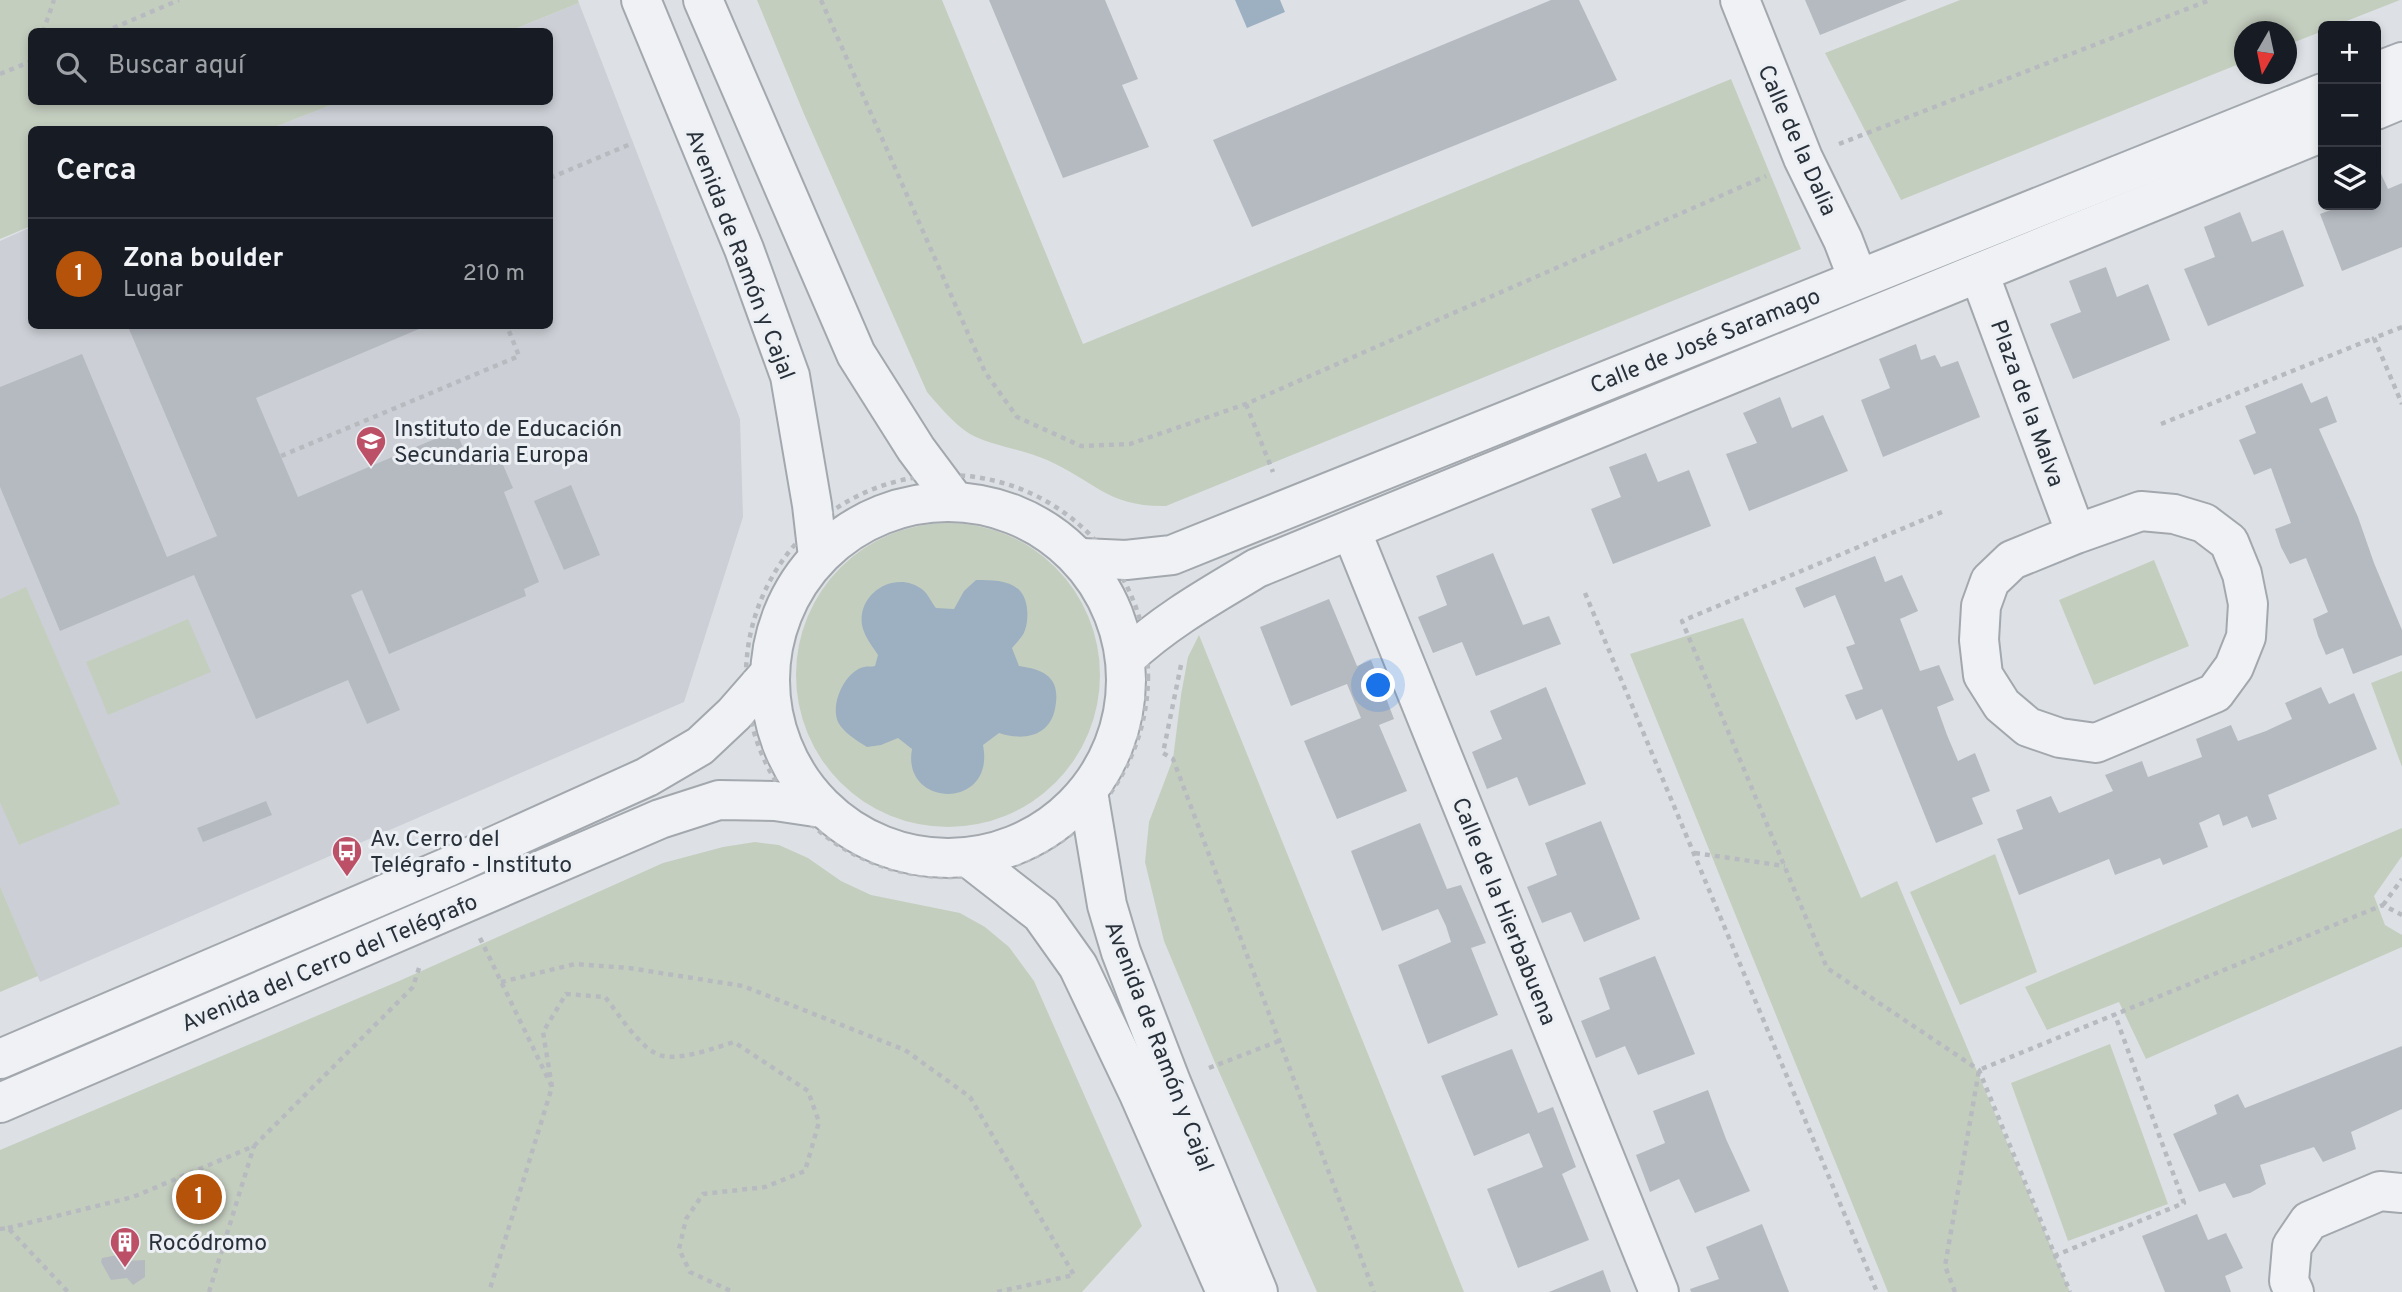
<!DOCTYPE html>
<html lang="es">
<head>
<meta charset="utf-8">
<style>
	:root { --surface:#171b24; --page:#242831; --text:#f1f3f6; --muted:#9ea1a6; --line:#363941; --accent:#b45309 }
	body { margin:0; font-family:Overpass,sans-serif; background:var(--page); color:var(--text) }
	.controls { position:absolute; right:21px; top:21px; display:grid; overflow:hidden; border-radius:10px; box-shadow:0 4px 10px #0003 }
	.controls button { width:63px; height:63px; display:grid; place-items:center; padding:0; border:0; border-bottom:2px solid var(--line); background:var(--surface); color:var(--text); font:35px sans-serif }
	.compass { position:absolute; left:2234px; top:21px; width:63px; height:63px; border-radius:50%; background:var(--surface); box-shadow:0 4px 10px #0003; rotate:189deg }
	.you { position:absolute; left:1379px; top:686px; width:24px; height:24px; margin:-18px; border:5px solid #fff; border-radius:50%; background:#1a73e8; box-shadow:0 0 0 10px #1a73e833 }
	.badge { display:grid; place-items:center; width:46px; height:46px; border-radius:50%; background:var(--accent); color:#fff; font-size:23px; font-weight:700 }
	.pin { position:absolute; translate:-50% -50%; border:4px solid #fff; box-shadow:0 2px 7px #0006 }
	.list { margin:0; padding:0; list-style:none }
	h2 { display:flex; justify-content:space-between; align-items:center; height:91px; margin:0; padding:0 28px; font-size:30px }
	h2 small { font-size:23px; font-weight:400; color:var(--muted) }
	.list li { display:grid; grid-template-columns:46px 1fr auto; gap:21px; align-items:center; box-sizing:border-box; height:112px; padding:0 28px; border-top:2px solid var(--line) }
	.list b { display:block; font-size:26px; white-space:nowrap }
	.list p { margin:0; font-size:23px; white-space:nowrap; color:var(--muted) }
	.list em { font-size:23px; font-style:normal; color:var(--muted) }
	.icon { flex:none; width:38px; height:38px; fill:none; stroke:currentColor; stroke-width:2; stroke-linecap:round; stroke-linejoin:round }
	.map { position:relative; flex:none; width:2402px; height:1292px; overflow:hidden }
	.search { position:absolute; background:var(--surface); box-shadow:0 4px 10px #0003; left:28px; top:28px; width:525px; height:77px; display:flex; align-items:center; gap:18px; box-sizing:border-box; padding:0 24px; border-radius:10px; color:var(--muted); font-size:26px }
	.panel { position:absolute; background:var(--surface); box-shadow:0 4px 10px #0003; left:28px; top:126px; width:525px; height:203px; border-radius:10px }
	.map>svg:first-child { display:block }
	.built { fill:#ccd0d6 }
	.green { fill:#c4cebf }
	.water { fill:#9cb0c1 }
	.building { fill:#b5bac1 }
	.lines { fill:none; stroke-linecap:round; stroke-linejoin:round }
	.minor-casing { stroke:#a3a8ae; stroke-width:42 }
	.path { stroke:#b7bbc0; stroke-width:4.5; stroke-dasharray:5 5; stroke-linecap:butt }
	.minor { stroke:#eff1f4; stroke-width:38 }
	.labels { text-anchor:middle; stroke-width:6; stroke-linejoin:round; paint-order:stroke }
	.street-label { font-size:23px; fill:#28303a; stroke:#eceff3 }
	.poi-label { font-size:23px; fill:#28303a; stroke:#eceff3; text-anchor:start }
</style>
</head>
<body>
<div class="map">
<svg width="2402" height="1292" viewBox="0 0 2402 1292">
	<rect width="100%" height="100%" fill="#dde1e5"/>
	<!-- built -->
	<path class="built" d="M579 3 740 419 743 517 684 702 40 982 0 886V241L31 227 32 326H550V130L270 129 339 102H550V32L510 31Z"/>
	<!-- green -->
	<g class="green">
		<path d="M0 0H578L579 3 510 31 32 32V102H339L270 129 32 130 31 226 0 239Z"/>
		<path d="M757 0H942L1083 344 1731 79 1801 249 1166 506C1107 507 1095 481 1047 460 1025 450 989 445 970 434 954 424 939 406 927 392L804 114Z"/>
		<path d="M1960 0H2400L2334 26H2323V31L2287 45 2286 32H2244V62L1901 200 1825 53Z"/>
		<circle cx="948" cy="675" r="152"/>
		<path d="M2154 560 2189 646 2094 685 2059 600Z"/>
		<path d="M26 587 120 804 19 845 0 802V599Z"/>
		<path d="M1743 618 1861 898 1897 881 2070 1292H1888L1630 654Z"/>
		<path d="M188 619 211 672 108 715 86 662Z"/>
		<path d="M1199 635 1464 1292H1317L1216 1065 1164 941 1145 862 1149 822 1173 759 1181 695 1188 657Z"/>
		<path d="M2402 671V767L2371 683Z"/>
		<path d="M2402 828V856L2374 896 2385 925 2402 935V947L2146 1059 2119 1002 2047 1030 2025 987Z"/>
		<path d="M755 842 779 845 808 858 841 881 871 895 960 913 985 927 1009 947 1034 981 1142 1226 1082 1292H0V1150L399 981 663 863 723 847Z"/>
		<path d="M1995 854 2037 972 1960 1005 1910 892Z"/>
		<path d="M0 886 38 976 0 992Z"/>
		<path d="M2110 1044 2168 1204 2068 1241 2011 1083Z"/>
	</g>
	<!-- water -->
	<g class="water">
		<path d="M1235 0H1280L1285 12 1247 28Z"/>
		<path d="M976 580C996 580 1021 580 1026 603 1028 611 1028 622 1025 630 1023 637 1016 643 1012 648L1019 666C1047 670 1061 679 1055 709 1049 737 1023 741 999 733L983 745C996 811 901 808 912 749L898 738 881 745 867 747C857 741 843 732 838 722 830 704 845 671 864 667 868 666 871 667 875 666L878 655C872 646 864 636 862 625 857 592 897 569 923 590 928 594 932 603 936 608L954 609 964 591Z"/>
	</g>
	<!-- building -->
	<g class="building">
		<path d="M989 0H1105L1138 79 1122 85 1149 147 1063 178Z"/>
		<path d="M1551 0H1579L1617 80 1252 227 1213 140Z"/>
		<path d="M1805 0H1907L1820 35Z"/>
		<path d="M2376 163 2388 189 2402 183V247L2342 271 2320 214 2344 205H2376Z"/>
		<path d="M2240 212 2252 242 2283 230 2304 286 2208 326 2184 269 2215 257 2204 227Z"/>
		<path d="M2106 267 2117 297 2148 284 2170 340 2073 379 2050 324 2081 312 2069 281Z"/>
		<path d="M137 326H426L256 398 298 497 456 430 469 463 497 451 513 488 504 492 539 582 524 589 526 596 389 654 362 590 351 595 400 710 367 724 348 680 256 719 194 575 60 631 0 487V387L82 354 167 557 217 536 129 329Z"/>
		<path d="M1916 344 1921 360 1935 355 1941 367 1958 361 1980 417 1883 457 1861 400 1890 388 1879 359Z"/>
		<path d="M2302 383 2311 403 2327 396 2337 422 2319 429 2358 517 2374 563 2402 630V655L2353 674 2343 648 2326 655 2318 636 2313 619 2328 612 2306 558 2290 564 2281 547 2275 529 2291 523 2271 468 2254 475 2239 440 2256 433 2245 406Z"/>
		<path d="M1780 397 1792 428 1823 415 1848 471 1749 511 1726 454 1757 443 1743 413Z"/>
		<path d="M1646 453 1658 482 1689 470 1711 526 1613 564 1591 509 1621 497 1609 467Z"/>
		<path d="M571 485 600 555 564 570 534 501Z"/>
		<path d="M1493 553 1523 625 1549 616 1561 644 1476 676 1462 642 1433 653 1418 617 1447 605 1436 576Z"/>
		<path d="M1875 556 1885 582 1902 575 1918 611 1900 619 1920 671 1939 665 1954 700 1937 707 1947 735 1958 761 1975 753 1990 791 1972 798 1983 824 1936 843 1882 709 1856 720 1845 695 1863 689 1846 647 1855 644 1835 595 1804 608 1795 588Z"/>
		<path d="M1329 599 1357 666 1371 660 1383 690 1394 719 1379 725 1407 791 1337 819 1304 741 1361 718 1347 684 1291 706 1260 627Z"/>
		<path d="M1546 687 1586 784 1529 806 1517 777 1487 789 1472 752 1502 739 1490 711Z"/>
		<path d="M2321 687 2329 704 2354 693 2377 749 2268 795 2277 819 2252 828 2247 816 2223 826 2219 814 2199 823 2208 847 2163 865 2160 858 2115 875 2109 859 2019 895 1997 839 2023 829 2016 810 2051 796 2059 813 2113 791 2105 775 2142 761 2148 777 2202 757 2196 739 2231 725 2238 741 2266 731 2292 719 2285 703Z"/>
		<path d="M266 801 272 815 203 842 197 828Z"/>
		<path d="M1601 821 1640 919 1584 942 1571 912 1542 923 1527 887 1557 875 1545 843Z"/>
		<path d="M1420 823 1447 889 1461 885 1486 943 1471 948 1498 1015 1428 1044 1398 965 1451 942 1446 926 1438 909 1382 931 1351 851Z"/>
		<path d="M1655 956 1695 1054 1638 1075 1625 1046 1596 1058 1581 1021 1610 1009 1599 978Z"/>
		<path d="M2402 1046V1109L2351 1132 2356 1149 2323 1162 2314 1147 2260 1165 2266 1184 2250 1193 2233 1198 2225 1183 2199 1192 2173 1134 2217 1114 2214 1105 2238 1094 2245 1108Z"/>
		<path d="M1512 1049 1538 1113 1553 1107 1576 1167 1562 1174 1589 1240 1518 1268 1487 1189 1543 1167 1529 1133 1474 1156 1441 1076Z"/>
		<path d="M1708 1090 1726 1139 1750 1191 1695 1213 1679 1179 1650 1192 1636 1155 1665 1143 1653 1111Z"/>
		<path d="M212 1175 222 1187 186 1221 175 1207Z"/>
		<path d="M2197 1214 2208 1240 2226 1233 2243 1268 2225 1276 2231 1292H2165L2142 1236Z"/>
		<path d="M1762 1224 1789 1292H1691L1690 1289 1719 1279 1706 1247Z"/>
		<path d="M123 1254 125 1261 145 1260V1277L133 1285 127 1278 111 1280 101 1262 102 1258Z"/>
		<path d="M1603 1270 1611 1292H1549Z"/>
	</g>
	<g class="lines">
		<!-- minor casing -->
		<g class="minor-casing">
			<g id="minor">
				<path d="M641 0 744 249 790 376 812 505 818 557"/>
				<path d="M703 0 856 354 916 449 951 496"/>
				<path d="M1740 0 1803 158 1843 240 1858 279"/>
				<path d="M2376 72 2402 62"/>
				<path d="M2376 110 2402 99"/>
				<path d="M1979 273 2076 534 2012 560 1990 581 1981 606 1979 640 1983 675 2002 705 2028 727 2060 738 2096 743 2215 693 2234 667 2246 637 2248 604 2242 574 2229 542 2204 523 2174 514 2141 511 2076 534"/>
				<circle cx="948" cy="680" r="178"/>
				<path d="M1351 530 1659 1292"/>
				<path d="M1082 558 1126 560 1172 555 2323 93"/>
				<path d="M1126 658C1165 621 1212 595 1257 568L2323 132"/>
				<path d="M1088 792 1107 905 1121 952 1171 1082 1258 1292"/>
				<path d="M969 858 1041 914 1078 966 1139 1094 1226 1292"/>
				<path d="M0 1059 448 867 647 777 700 746 734 714 769 674"/>
				<path d="M0 1103 660 819 719 800 775 801 822 808"/>
				<path d="M2294 1292 2289 1281 2292 1246 2309 1221 2380 1191 2402 1193"/>
			</g>
		</g>
		<!-- path -->
		<g class="path">
			<path d="M821 0 985 372 1017 417 1081 446 1130 444 1246 404 1766 176"/>
			<path d="M43 32 54 0"/>
			<path d="M104 32 179 0"/>
			<path d="M0 74 32 61"/>
			<path d="M1839 144 2210 0"/>
			<path d="M550 178 633 143"/>
			<path d="M2402 327 2374 338 2402 404"/>
			<path d="M1246 404 1273 472"/>
			<path d="M2161 424 2374 338"/>
			<path d="M281 456 519 356 507 326"/>
			<circle cx="947" cy="676" r="201"/>
			<path d="M1942 512 1682 621 1827 968 1979 1070 2070 1292"/>
			<path d="M1585 593 1877 1292"/>
			<path d="M1181 665 1163 753 1173 759 1374 1292"/>
			<path d="M1695 853 1785 866"/>
			<path d="M2383 905 2402 879"/>
			<path d="M480 938 552 1087 489 1292"/>
			<path d="M501 982 575 964 629 968 743 986 905 1050 970 1097 1074 1275 997 1292"/>
			<path d="M1209 1068 1279 1041"/>
			<path d="M552 1087 543 1032 566 994 605 997C618 1013 642 1052 663 1056 682 1060 715 1048 734 1042L808 1091 819 1122 805 1171 765 1187 703 1194 686 1219 679 1249 690 1272 733 1292"/>
			<path d="M8 1228 133 1197 254 1146 413 987 419 968"/>
			<path d="M0 1229 8 1228 68 1292"/>
			<path d="M2054 1256 2184 1203 2115 1015"/>
			<path d="M209 1292 254 1146"/>
			<path d="M1955 1292 1945 1266 1979 1070 2383 905 2402 915"/>
		</g>
		<!-- minor -->
		<use href="#minor" class="minor"/>
	</g>
	<!-- icons -->
	<defs>
		<g id="school-pin" transform="scale(1.575)"><path d="M0 17L-7.5 6A9.5 9.5 0 1 1 7.5 6Z" fill="#bc5067" stroke="#eceff3"/><path d="M0-5L7-2L0 1L-7-2ZM-4 1L0 2.5L4 1V4Q0 6-4 4Z" fill="#fff"/></g>
		<g id="bus-pin" transform="scale(1.575)"><path d="M0 17L-7.5 6A9.5 9.5 0 1 1 7.5 6Z" fill="#bc5067" stroke="#eceff3"/><path d="M-5-6H5V4H4V6H2V4H-2V6H-4V4H-5ZM-3.5-4V0h7V-4ZM-3.5 1.2v1.5H-2V1.2ZM2 1.2v1.5H3.5V1.2Z" fill="#fff"/></g>
		<g id="building-pin" transform="scale(1.575)"><path d="M0 17L-7.5 6A9.5 9.5 0 1 1 7.5 6Z" fill="#bc5067" stroke="#eceff3"/><path d="M-4-6H4V6H1V3H-1V6H-4ZM-2.5-4.3h1.7v1.8h-1.7ZM.8-4.3h1.7v1.8H.8ZM-2.5-1h1.7V.8h-1.7ZM.8-1h1.7V.8H.8Z" fill="#fff"/></g>
	</defs>
	<g fill-rule="evenodd">
		<use href="#school-pin" x="371" y="441"/>
		<use href="#bus-pin" x="347" y="851"/>
		<use href="#building-pin" x="125" y="1242"/>
	</g>
	<g class="labels">
		<!-- street labels -->
		<g class="street-label">
			<text transform="translate(1798 140) rotate(66)" y="8">Calle de la Dalia</text>
			<text transform="translate(741 254) rotate(69)" y="8">Avenida de Ramón y Cajal</text>
			<text transform="translate(1705 340) rotate(-22)" y="8">Calle de José Saramago</text>
			<text transform="translate(2028 403) rotate(70)" y="8">Plaza de la Malva</text>
			<text transform="translate(1505 911) rotate(68)" y="8">Calle de la Hierbabuena</text>
			<text transform="translate(329 962) rotate(-23)" y="8">Avenida del Cerro del Telégrafo</text>
			<text transform="translate(1160 1046) rotate(69)" y="8">Avenida de Ramón y Cajal</text>
		</g>
		<!-- poi labels -->
		<g class="poi-label">
			<text x="394" y="436">Instituto de Educación<tspan x="394" dy="26">Secundaria Europa</tspan></text>
			<text x="370" y="846">Av. Cerro del<tspan x="370" dy="26">Telégrafo - Instituto</tspan></text>
			<text x="148" y="1250">Rocódromo</text>
		</g>
	</g>
</svg>
<div class="controls">
<button>+</button>
<button>−</button>
<button><svg class="icon" aria-label="layers" viewBox="0 0 24 24"><path d="M12 4l9 5-9 5-9-5zM3 14l9 5 9-5"/></svg></button>
</div>
<svg class="compass" viewBox="-18 -18 36 36"><path d="M0-13l5 13h-10z" fill="#e53935"/><path d="M0 13l5-13h-10z" fill="#9ea1a6"/></svg>
<div class="you"></div>
<div class="pin badge" style="left:199px;top:1197px">1</div>
<div class="search"><svg class="icon" aria-label="search" viewBox="0 0 24 24"><circle cx="10" cy="10" r="6"/><path d="M15 15l6 6"/></svg>Buscar aquí</div>
<section class="panel">
<h2>Cerca<small></small></h2>
<ul class="list">
<li><span class="badge">1</span><div><b>Zona boulder</b><p>Lugar</p></div><em>210 m</em></li>
</ul>
</section>
</div>
</body>
</html>
